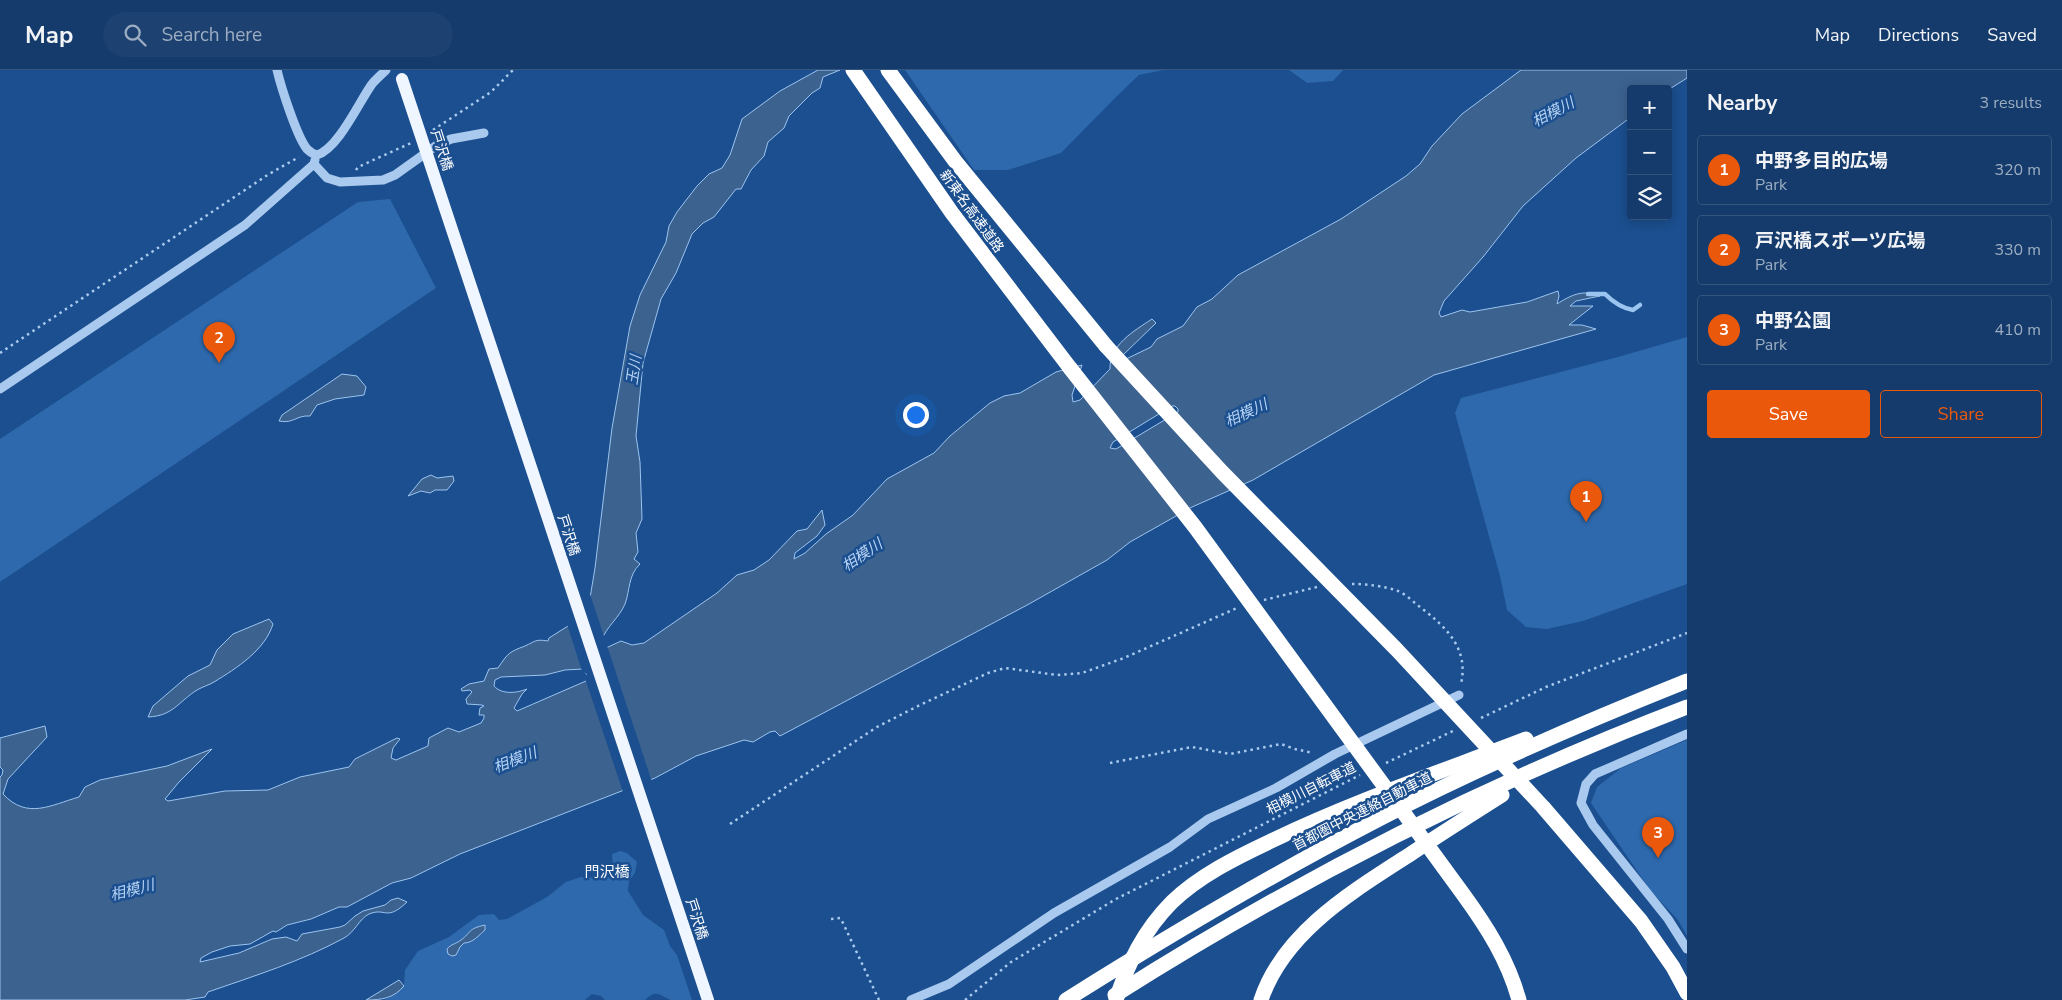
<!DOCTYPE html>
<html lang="en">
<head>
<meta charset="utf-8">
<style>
	:root { --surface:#143b6b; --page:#1d4271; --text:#f1f3f6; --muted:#9dadc1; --line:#33557e; --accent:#ea580c }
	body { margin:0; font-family:"Nunito Sans","Noto Sans JP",sans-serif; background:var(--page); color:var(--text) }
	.controls { position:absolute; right:15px; top:15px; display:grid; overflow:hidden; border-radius:5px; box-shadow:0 2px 12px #0003 }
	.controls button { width:45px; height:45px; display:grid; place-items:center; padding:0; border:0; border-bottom:1px solid var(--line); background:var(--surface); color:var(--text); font:25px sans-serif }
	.you { position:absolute; left:915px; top:344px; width:18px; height:18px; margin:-12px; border:4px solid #fff; border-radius:50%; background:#1a73e8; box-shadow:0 0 0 8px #1a73e833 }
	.badge { display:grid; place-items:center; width:32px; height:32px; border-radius:50%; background:var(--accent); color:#fff; font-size:16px; font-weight:700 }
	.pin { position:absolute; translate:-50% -41px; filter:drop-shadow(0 1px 2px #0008) }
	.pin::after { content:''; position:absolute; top:26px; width:18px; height:15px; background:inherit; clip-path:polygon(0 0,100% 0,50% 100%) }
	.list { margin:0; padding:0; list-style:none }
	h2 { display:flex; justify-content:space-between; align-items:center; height:65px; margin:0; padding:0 20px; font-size:21px }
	h2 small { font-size:16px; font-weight:400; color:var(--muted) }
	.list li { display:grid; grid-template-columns:32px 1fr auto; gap:15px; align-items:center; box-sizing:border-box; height:70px; margin:0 10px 10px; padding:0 10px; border:1px solid var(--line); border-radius:5px }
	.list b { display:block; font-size:19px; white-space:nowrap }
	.list p { margin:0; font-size:16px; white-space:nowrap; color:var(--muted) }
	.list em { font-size:16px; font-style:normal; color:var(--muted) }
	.actions { display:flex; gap:10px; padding:15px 20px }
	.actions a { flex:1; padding:11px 0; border:1px solid var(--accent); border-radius:5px; text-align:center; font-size:18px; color:var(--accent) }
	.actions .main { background:var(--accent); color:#fff }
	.icon { flex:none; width:28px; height:28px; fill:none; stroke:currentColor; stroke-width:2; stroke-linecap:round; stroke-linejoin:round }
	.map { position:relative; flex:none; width:1687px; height:930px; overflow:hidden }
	header { display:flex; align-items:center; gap:30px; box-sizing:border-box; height:70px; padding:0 25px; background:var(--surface); border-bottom:1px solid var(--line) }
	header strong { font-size:24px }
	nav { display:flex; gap:28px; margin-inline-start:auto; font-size:18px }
	.search { width:350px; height:45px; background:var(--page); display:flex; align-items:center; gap:12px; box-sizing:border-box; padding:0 18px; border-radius:28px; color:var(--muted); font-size:19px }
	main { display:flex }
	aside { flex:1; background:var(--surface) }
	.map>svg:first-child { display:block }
	.green { fill:#2e69ad }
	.water { fill:#3c6290; stroke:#9cc4f0; fill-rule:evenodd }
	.pier { fill:#1b4f8f }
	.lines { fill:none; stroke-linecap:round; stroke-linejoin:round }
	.stream { stroke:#9cc4f0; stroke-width:4.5 }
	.path { stroke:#a9c9ee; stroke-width:2.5; stroke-dasharray:2.5 4; stroke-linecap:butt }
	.minor { stroke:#a9c9ee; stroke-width:9 }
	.highway { stroke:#fff; stroke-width:15 }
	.major-bridge { stroke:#f0f6ff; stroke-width:12 }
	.highway-bridge { stroke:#fff; stroke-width:15 }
	.labels { text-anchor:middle; stroke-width:5; stroke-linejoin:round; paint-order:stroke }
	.street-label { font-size:14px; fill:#fff; stroke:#1b4f8f }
	.water-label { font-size:15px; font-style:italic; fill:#b5d3f5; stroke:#1b4f8f }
	.neighbourhood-label { font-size:15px; fill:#fff; stroke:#1b4f8f }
</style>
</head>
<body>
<header>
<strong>Map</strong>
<div class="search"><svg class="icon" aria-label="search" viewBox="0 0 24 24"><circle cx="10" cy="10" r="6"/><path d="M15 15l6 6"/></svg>Search here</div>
<nav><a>Map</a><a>Directions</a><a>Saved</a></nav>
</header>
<main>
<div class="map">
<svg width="1687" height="930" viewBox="0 0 1687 930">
	<rect width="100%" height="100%" fill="#1b4f8f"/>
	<!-- green -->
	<g class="green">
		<path d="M905 0H1163L1139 5 1117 26 1061 83 1008 100H974Z"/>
		<path d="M1289 0H1343L1333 11 1307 13Z"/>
		<path d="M390 129 436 218 0 512V369L358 132Z"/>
		<path d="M1687 267V514L1583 551 1547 559 1526 557 1507 540 1500 506 1455 343 1461 328 1618 287Z"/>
		<path d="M1687 670V866L1678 850 1650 820 1591 733 1597 717 1621 698Z"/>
		<path d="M620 781 627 783 637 792 635 803 629 811 628 821 643 845 664 860 670 876 677 885 692 930C686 930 676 930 671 930 660 926 657 918 645 930H605L601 926 592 924 585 930H384L394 925 404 916 405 900 418 881 449 867 479 845 494 844 499 850 507 849 547 827 566 812 581 807 602 808 609 807 613 797 612 784Z"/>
	</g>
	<!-- water -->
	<g class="water">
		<path d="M818 0H840L823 7 820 18 812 23 789 46 784 58 768 72 764 86 751 100 741 119H736L714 147 703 153 692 164 676 203 661 229 643 293 636 366 640 392 642 449 636 463 638 482 634 489 640 494C628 505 630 521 625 534 619 548 607 556 601 571L606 578 621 571 632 575 644 573 717 523 737 505 754 500 769 490 797 461 807 459 822 440 825 455 817 466 795 483 794 489 805 483 826 464 853 445 887 409 934 383 950 366 990 333 1004 326 1020 323 1056 302 1082 295 1072 325 1073 332 1080 330 1110 299C1109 275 1134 261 1152 249L1156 253 1122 286 1124 290 1151 277 1157 269 1183 256 1197 237 1212 229 1238 205 1341 149 1406 106 1420 94 1432 76 1462 44 1521 0H1687V8L1668 20V19H1631V47L1576 88 1523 136 1483 187 1444 231 1439 243 1441 247 1462 240 1470 242 1527 232 1558 221 1559 226 1557 234C1571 225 1583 219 1600 226L1576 231 1570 236H1593L1569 255H1582L1596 259 1434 305 1253 410 1192 437 1130 472 1107 490 1029 534 780 666 775 661 770 662 753 672 744 670 696 686 655 708 460 784 411 808 392 813 347 837H339L311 849 287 855 276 862 273 861 250 874 230 876 212 882 201 888 200 892 239 883 272 869 286 867 297 871 302 864 340 857 345 855 355 846 363 841 385 835 391 830 398 828 407 832C386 852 386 837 369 844 359 849 355 862 344 868 302 891 254 906 208 922L205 927 185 930H0V707L2 705 3 700 0 697V668L45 656 47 667 8 709 3 724C27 750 51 735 79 727L85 717 100 710 167 696 212 679 179 712 165 729 168 731 225 721 268 720 300 707 349 697 355 689 397 668 400 669 393 678 391 688 396 690 428 676 429 668 448 658 459 662 481 653 484 648V645H479L480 638 484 636 482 635 467 634 466 629 472 622 470 620 462 621 461 619 469 614 484 611 489 599 498 598C508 583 509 582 525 576 536 571 535 569 548 571L549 568 568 556 588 540 595 498 612 358 630 256 640 225 666 172 669 156 677 142 697 116 709 104 722 98 730 85 742 49 780 21ZM1172 336H1175L1178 339V342L1116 379 1110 378 1113 372ZM583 599 589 608 586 611 517 641 514 638 522 624 527 619C517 623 502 625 494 616L495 610 501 607 545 605 565 600Z"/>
		<path d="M342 304 357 306 366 317 364 325 335 329 317 335 310 346C296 345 294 354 279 351L282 345Z"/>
		<path d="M431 405 437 408 453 406 454 411 447 420H435L430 423 421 421 408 426 422 409Z"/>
		<path d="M269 549 273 554C265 580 237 598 214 612 209 615 202 617 197 620 178 632 173 646 148 647L153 636 188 606 210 595 217 580 233 564Z"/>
		<path d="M485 855V860C479 865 473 873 464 873L460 877 456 885 452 886 448 884 447 879C451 874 456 874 461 870 472 862 467 859 485 855Z"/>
		<path d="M399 910 404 916C394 928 382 930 366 930Z"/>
	</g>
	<!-- pier -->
	<path class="pier" d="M589 521 652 712 623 722 585 608 587 604 582 601 567 554 585 538Z"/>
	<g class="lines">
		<!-- stream -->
		<path class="stream" d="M1588 224H1605C1613 232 1621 238 1633 240L1640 235"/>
		<!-- path -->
		<g class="path">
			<path d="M433 60 491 22 513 0"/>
			<path d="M356 100 358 97 411 73"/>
			<path d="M0 283 269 104 299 87"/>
			<path d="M1352 514C1367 514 1384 516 1398 521 1406 524 1413 532 1420 537 1446 557 1469 578 1461 614"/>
			<path d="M1264 530 1317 517"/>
			<path d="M1481 648 1546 617 1687 563"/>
			<path d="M1110 693 1192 677 1230 684 1281 674 1295 679 1313 683"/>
			<path d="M1386 693 1453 661"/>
			<path d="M730 754 877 657 918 636 988 603 1005 598 1057 605 1082 603 1124 588 1237 538"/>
			<path d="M831 849 840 848 843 853 879 930"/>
			<path d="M965 930 1011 892 1116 829 1360 705"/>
		</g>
		<!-- minor -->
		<g class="minor">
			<path d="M277 0C281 17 297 67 307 79 310 82 313 84 317 85 338 79 359 32 372 14 376 9 381 5 386 0"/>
			<path d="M315 90 314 94 327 108 340 112 383 110 395 105 437 75 451 69 484 63"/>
			<path d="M0 319 245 155 314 94"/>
			<path d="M1687 664 1595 704 1586 714 1581 733 1593 755 1668 849 1687 879"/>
			<path d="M911 930 949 914 1054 843 1170 777 1208 749 1276 718 1335 684 1459 625"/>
		</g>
		<!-- highway -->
		<g class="highway">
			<path d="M853 0 952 143 1070 298"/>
			<path d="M888 0 955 91 1106 276"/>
			<path d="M1115 925C1295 811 1488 713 1687 637"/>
			<path d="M1066 930C1168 866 1271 805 1377 750 1477 698 1582 653 1687 611"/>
			<path d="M1116 930C1128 893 1144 860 1172 832 1199 806 1235 788 1269 772 1352 732 1440 702 1526 669"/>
			<path d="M1261 930C1284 861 1355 820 1412 783 1442 763 1472 744 1502 725"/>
		</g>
		<!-- major-bridge -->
		<path class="major-bridge" d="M402 9 708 930"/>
		<!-- highway-bridge -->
		<g class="highway-bridge">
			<path d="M1106 276 1222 402 1397 580 1543 737 1641 851 1673 897 1687 923"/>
			<path d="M1070 298 1195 457 1463 824C1487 857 1508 890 1519 930"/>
		</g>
	</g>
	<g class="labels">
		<!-- street labels -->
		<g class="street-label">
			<text transform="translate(442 80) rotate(72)" y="5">戸沢橋</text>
			<text transform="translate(972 141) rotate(54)" y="5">新東名高速道路</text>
			<text transform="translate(569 465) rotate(72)" y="5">戸沢橋</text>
			<text transform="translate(1311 718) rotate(-27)" y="5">相模川自転車道</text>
			<text transform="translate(1362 741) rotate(-27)" y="5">首都圏中央連絡自動車道</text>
			<text transform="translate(697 849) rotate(72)" y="5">戸沢橋</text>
		</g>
		<!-- water labels -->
		<g class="water-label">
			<text transform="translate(1553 42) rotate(-28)" y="5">相模川</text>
			<text transform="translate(634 300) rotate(-82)" y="5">玉川</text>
			<text transform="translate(1246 343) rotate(-25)" y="5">相模川</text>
			<text transform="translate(862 485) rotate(-34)" y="5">相模川</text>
			<text transform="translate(515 690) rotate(-21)" y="5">相模川</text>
			<text transform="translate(132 820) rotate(-14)" y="5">相模川</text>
		</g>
		<!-- neighbourhood labels -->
		<g class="neighbourhood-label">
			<text x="607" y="807">門沢橋</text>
		</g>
	</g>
</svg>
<div class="controls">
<button>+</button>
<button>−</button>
<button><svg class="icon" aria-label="layers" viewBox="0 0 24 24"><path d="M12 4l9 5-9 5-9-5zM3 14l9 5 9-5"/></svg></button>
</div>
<div class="you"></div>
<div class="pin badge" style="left:1586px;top:452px">1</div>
<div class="pin badge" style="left:219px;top:293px">2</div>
<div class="pin badge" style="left:1658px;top:788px">3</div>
</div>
<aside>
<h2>Nearby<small>3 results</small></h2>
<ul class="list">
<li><span class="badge">1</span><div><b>中野多目的広場</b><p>Park</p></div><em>320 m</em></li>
<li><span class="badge">2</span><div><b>戸沢橋スポーツ広場</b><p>Park</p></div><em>330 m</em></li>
<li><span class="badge">3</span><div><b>中野公園</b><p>Park</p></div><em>410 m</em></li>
</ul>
<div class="actions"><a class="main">Save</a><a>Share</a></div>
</aside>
</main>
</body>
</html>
